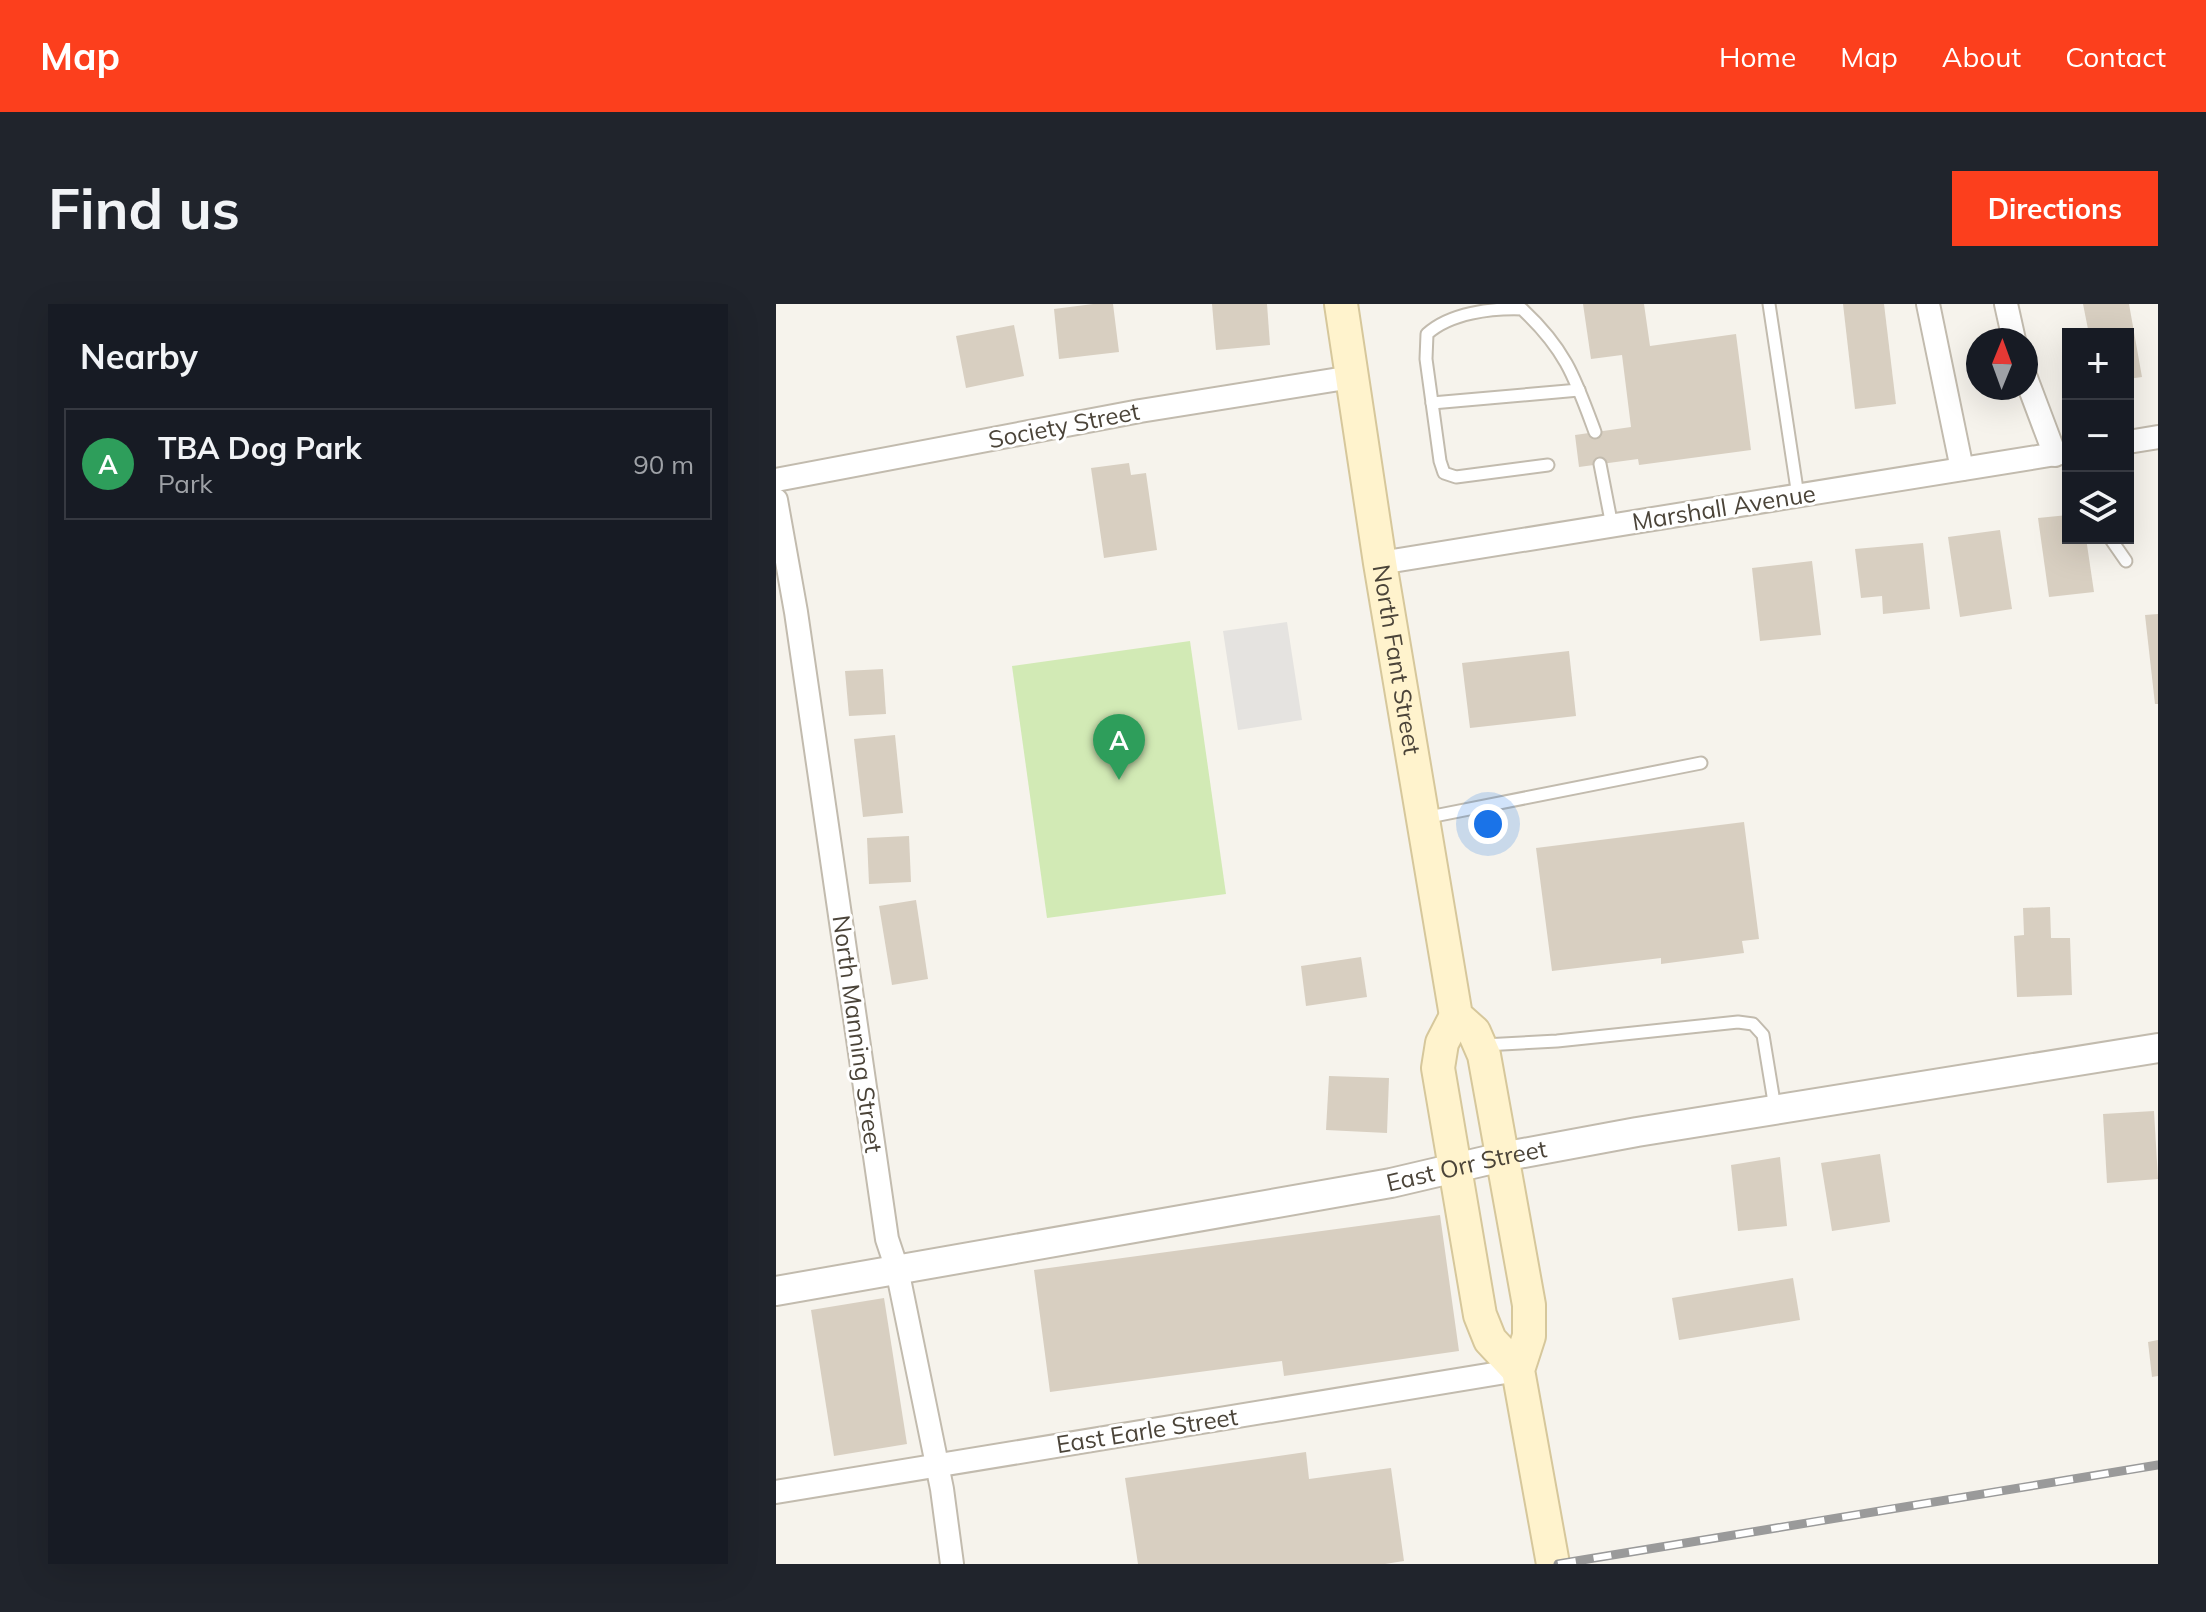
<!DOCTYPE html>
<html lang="en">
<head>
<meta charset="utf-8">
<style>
	:root { --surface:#171b24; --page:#20242c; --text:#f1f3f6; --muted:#9ea1a6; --line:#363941; --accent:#fc3f1d }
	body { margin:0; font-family:Mulish,sans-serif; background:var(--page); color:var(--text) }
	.controls { position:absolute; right:24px; top:24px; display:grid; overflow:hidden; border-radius:0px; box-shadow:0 8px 32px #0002 }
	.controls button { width:72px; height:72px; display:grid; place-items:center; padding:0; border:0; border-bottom:2px solid var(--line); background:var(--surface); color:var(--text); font:40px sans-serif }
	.compass { position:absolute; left:1190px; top:24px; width:72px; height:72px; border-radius:50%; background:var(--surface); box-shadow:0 8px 32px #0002; rotate:1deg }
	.you { position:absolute; left:712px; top:520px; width:28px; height:28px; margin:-20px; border:6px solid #fff; border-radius:50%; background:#1a73e8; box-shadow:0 0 0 12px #1a73e833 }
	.badge { display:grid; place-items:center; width:52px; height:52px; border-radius:50%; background:var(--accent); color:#fff; font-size:26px; font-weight:700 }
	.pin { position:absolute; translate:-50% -66px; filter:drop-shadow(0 2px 4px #0008) }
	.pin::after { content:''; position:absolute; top:42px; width:28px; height:24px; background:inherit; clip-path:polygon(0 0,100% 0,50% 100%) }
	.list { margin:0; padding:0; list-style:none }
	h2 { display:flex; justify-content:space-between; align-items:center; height:104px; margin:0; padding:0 32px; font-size:34px }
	h2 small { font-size:26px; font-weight:400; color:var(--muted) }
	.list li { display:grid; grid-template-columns:52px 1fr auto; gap:24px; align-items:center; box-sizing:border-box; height:112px; margin:0 16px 16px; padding:0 16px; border:2px solid var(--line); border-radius:0px }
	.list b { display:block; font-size:30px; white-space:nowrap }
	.list p { margin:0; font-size:26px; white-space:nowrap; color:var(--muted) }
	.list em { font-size:26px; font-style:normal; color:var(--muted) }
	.icon { flex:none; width:44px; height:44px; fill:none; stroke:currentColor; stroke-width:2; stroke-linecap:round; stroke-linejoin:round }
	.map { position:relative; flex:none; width:1382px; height:1260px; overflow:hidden; border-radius:0px }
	header { display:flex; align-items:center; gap:48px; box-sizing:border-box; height:112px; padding:0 40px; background:var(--accent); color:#fff }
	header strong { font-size:38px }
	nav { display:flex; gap:44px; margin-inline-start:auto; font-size:28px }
	.intro { display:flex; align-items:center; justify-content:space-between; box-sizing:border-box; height:192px; padding:0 48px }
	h1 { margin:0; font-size:56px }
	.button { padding:20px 36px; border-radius:0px; background:var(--accent); color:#fff; font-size:28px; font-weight:700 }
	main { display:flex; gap:48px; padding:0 48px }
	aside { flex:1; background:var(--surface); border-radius:0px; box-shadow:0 8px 32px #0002 }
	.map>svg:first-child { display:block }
	.green { fill:#d2eab5 }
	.parking { fill:#e5e3e0 }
	.building { fill:#d8cfc1 }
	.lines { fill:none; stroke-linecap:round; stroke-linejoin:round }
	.service-casing { stroke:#c2bbae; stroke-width:15 }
	.minor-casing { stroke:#c2bbae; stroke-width:26 }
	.tertiary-casing { stroke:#c2bbae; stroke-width:32 }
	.secondary-casing { stroke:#d6c79b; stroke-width:36 }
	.service { stroke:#fff; stroke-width:11 }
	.minor { stroke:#fff; stroke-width:22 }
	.tertiary { stroke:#fff; stroke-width:28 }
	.secondary { stroke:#fff3cd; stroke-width:32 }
	.rail-casing { stroke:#9a9a9a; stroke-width:9 }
	.rail { stroke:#fff; stroke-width:6; stroke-dasharray:18; stroke-linecap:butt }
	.labels { text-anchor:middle; stroke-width:6; stroke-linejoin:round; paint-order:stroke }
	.street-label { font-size:24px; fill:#4b4439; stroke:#fff }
</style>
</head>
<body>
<header>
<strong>Map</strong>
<nav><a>Home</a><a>Map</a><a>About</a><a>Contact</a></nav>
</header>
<div class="intro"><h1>Find us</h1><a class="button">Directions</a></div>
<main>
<aside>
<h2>Nearby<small></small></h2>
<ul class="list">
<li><span class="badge" style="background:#2e9e5b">A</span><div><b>TBA Dog Park</b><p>Park</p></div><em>90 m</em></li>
</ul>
</aside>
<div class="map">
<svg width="1382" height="1260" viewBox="0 0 1382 1260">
	<rect width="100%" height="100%" fill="#f6f3ec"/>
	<!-- green -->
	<path class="green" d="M414 337 450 590 271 614 236 362Z"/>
	<!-- parking -->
	<path class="parking" d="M511 318 526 416 462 426 447 327Z"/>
	<!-- building -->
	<g class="building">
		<path d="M317 0H337L343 48 283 55 278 5Z"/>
		<path d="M436 0H491L494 41 440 46Z"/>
		<path d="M807 0H868L874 42 960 30 975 146 863 161 862 155 803 163 799 131 855 123 846 51 815 55Z"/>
		<path d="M1067 0H1108L1120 100 1079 105Z"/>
		<path d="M1307 0H1353L1366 73 1352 75V30H1313Z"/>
		<path d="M238 21 248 72 190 84 180 32Z"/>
		<path d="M353 159 355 171 370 169 381 246 328 254 315 164Z"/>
		<path d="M1292 211V234H1310L1318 288 1273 293 1262 214Z"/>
		<path d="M1224 226 1236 305 1184 313 1172 233Z"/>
		<path d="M1147 239 1154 305 1107 310 1106 292 1085 294 1079 245Z"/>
		<path d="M1036 257 1045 331 984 337 976 264Z"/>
		<path d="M1382 310V400H1379L1369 311Z"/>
		<path d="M793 347 800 412 694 424 686 359Z"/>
		<path d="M107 365 110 410 73 412 69 367Z"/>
		<path d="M119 431 127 509 87 513 78 435Z"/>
		<path d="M968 518 983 635 966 637 968 649 885 660V654L776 667 760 544Z"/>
		<path d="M133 532 135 578 93 580 91 534Z"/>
		<path d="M140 596 152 675 116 681 103 602Z"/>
		<path d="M1274 603 1275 634H1294L1296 691 1241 693 1238 632 1248 631 1247 604Z"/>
		<path d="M585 653 591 693 530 702 525 662Z"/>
		<path d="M553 772 613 774 611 829 550 826Z"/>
		<path d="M1378 807 1382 875 1331 879 1327 810Z"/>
		<path d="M1104 850 1114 918 1056 927 1045 859Z"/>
		<path d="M1004 853 1011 922 962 927 955 861Z"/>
		<path d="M664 911 683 1047 508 1072 506 1057 274 1088 258 966Z"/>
		<path d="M1017 974 1024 1016 903 1036 896 994Z"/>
		<path d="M108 994 131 1140 58 1152 35 1006Z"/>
		<path d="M1382 1036V1072L1376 1073 1372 1038Z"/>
		<path d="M530 1148 533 1175 615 1164 628 1257 609 1260H362L349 1174Z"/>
	</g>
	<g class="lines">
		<!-- service casing -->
		<g class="service-casing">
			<g id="service">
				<path d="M993 0 1022 192"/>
				<path d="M656 99 803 86"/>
				<path d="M824 160 836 222"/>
				<path d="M772 161 680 173 668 169 664 157 650 55 651 30C674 9 715 4 746 5 790 46 799 74 819 128"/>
				<path d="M1334 234 1350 257"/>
				<path d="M648 514 925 459"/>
				<path d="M708 741 781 737 962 718 977 720 987 731 999 804"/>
			</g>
		</g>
		<!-- minor casing -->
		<g class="minor-casing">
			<g id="minor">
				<path d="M1152 0 1186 165"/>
				<path d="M1230 0 1238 36"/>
				<path d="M1250 74 1279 151"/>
				<path d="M1352 138 1382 133"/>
				<path d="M0 176 364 107 576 73"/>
				<path d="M0 196 20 308 111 935 121 965 166 1185 176 1260"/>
				<path d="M604 259 1292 148"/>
				<path d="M0 1188 742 1066"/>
			</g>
		</g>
		<!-- tertiary casing -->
		<g class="tertiary-casing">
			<g id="tertiary">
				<path id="s1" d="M0 987 615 879 726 853 861 828 1382 744"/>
			</g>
		</g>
		<!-- secondary casing -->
		<g class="secondary-casing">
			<g id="secondary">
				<path id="s2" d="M565 0 604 259 680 712 698 728 708 751 753 1001V1032L742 1066 777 1260"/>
				<path d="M680 712 666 739 662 764 704 1011 714 1036 742 1066"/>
			</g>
		</g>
		<!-- service -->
		<use href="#service" class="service"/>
		<!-- minor -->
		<use href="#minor" class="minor"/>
		<!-- tertiary -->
		<use href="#tertiary" class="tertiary"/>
		<!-- secondary -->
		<use href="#secondary" class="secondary"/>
		<!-- rail casing -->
		<g class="rail-casing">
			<path id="rail" d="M782 1260 1382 1161"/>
		</g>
		<!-- rail -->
		<use href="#rail" class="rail"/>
	</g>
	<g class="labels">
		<!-- street labels -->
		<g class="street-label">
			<text transform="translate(288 122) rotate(-11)" y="8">Society Street</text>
			<text transform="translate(948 204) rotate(-9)" y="8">Marshall Avenue</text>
			<text dy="8" stroke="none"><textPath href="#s2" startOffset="360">North Fant Street</textPath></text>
			<text transform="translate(81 730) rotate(82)" y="8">North Manning Street</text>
			<text dy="8" stroke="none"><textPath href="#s1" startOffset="702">East Orr Street</textPath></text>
			<text transform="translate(371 1127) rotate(-9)" y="8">East Earle Street</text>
		</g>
	</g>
</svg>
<div class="controls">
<button>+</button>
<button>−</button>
<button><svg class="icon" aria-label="layers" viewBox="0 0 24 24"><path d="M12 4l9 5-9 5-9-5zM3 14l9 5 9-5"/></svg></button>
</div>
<svg class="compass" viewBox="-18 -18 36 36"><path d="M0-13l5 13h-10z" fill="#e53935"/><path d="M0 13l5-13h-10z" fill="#9ea1a6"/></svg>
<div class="you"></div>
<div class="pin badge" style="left:343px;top:476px;background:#2e9e5b">A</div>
</div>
</main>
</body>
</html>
